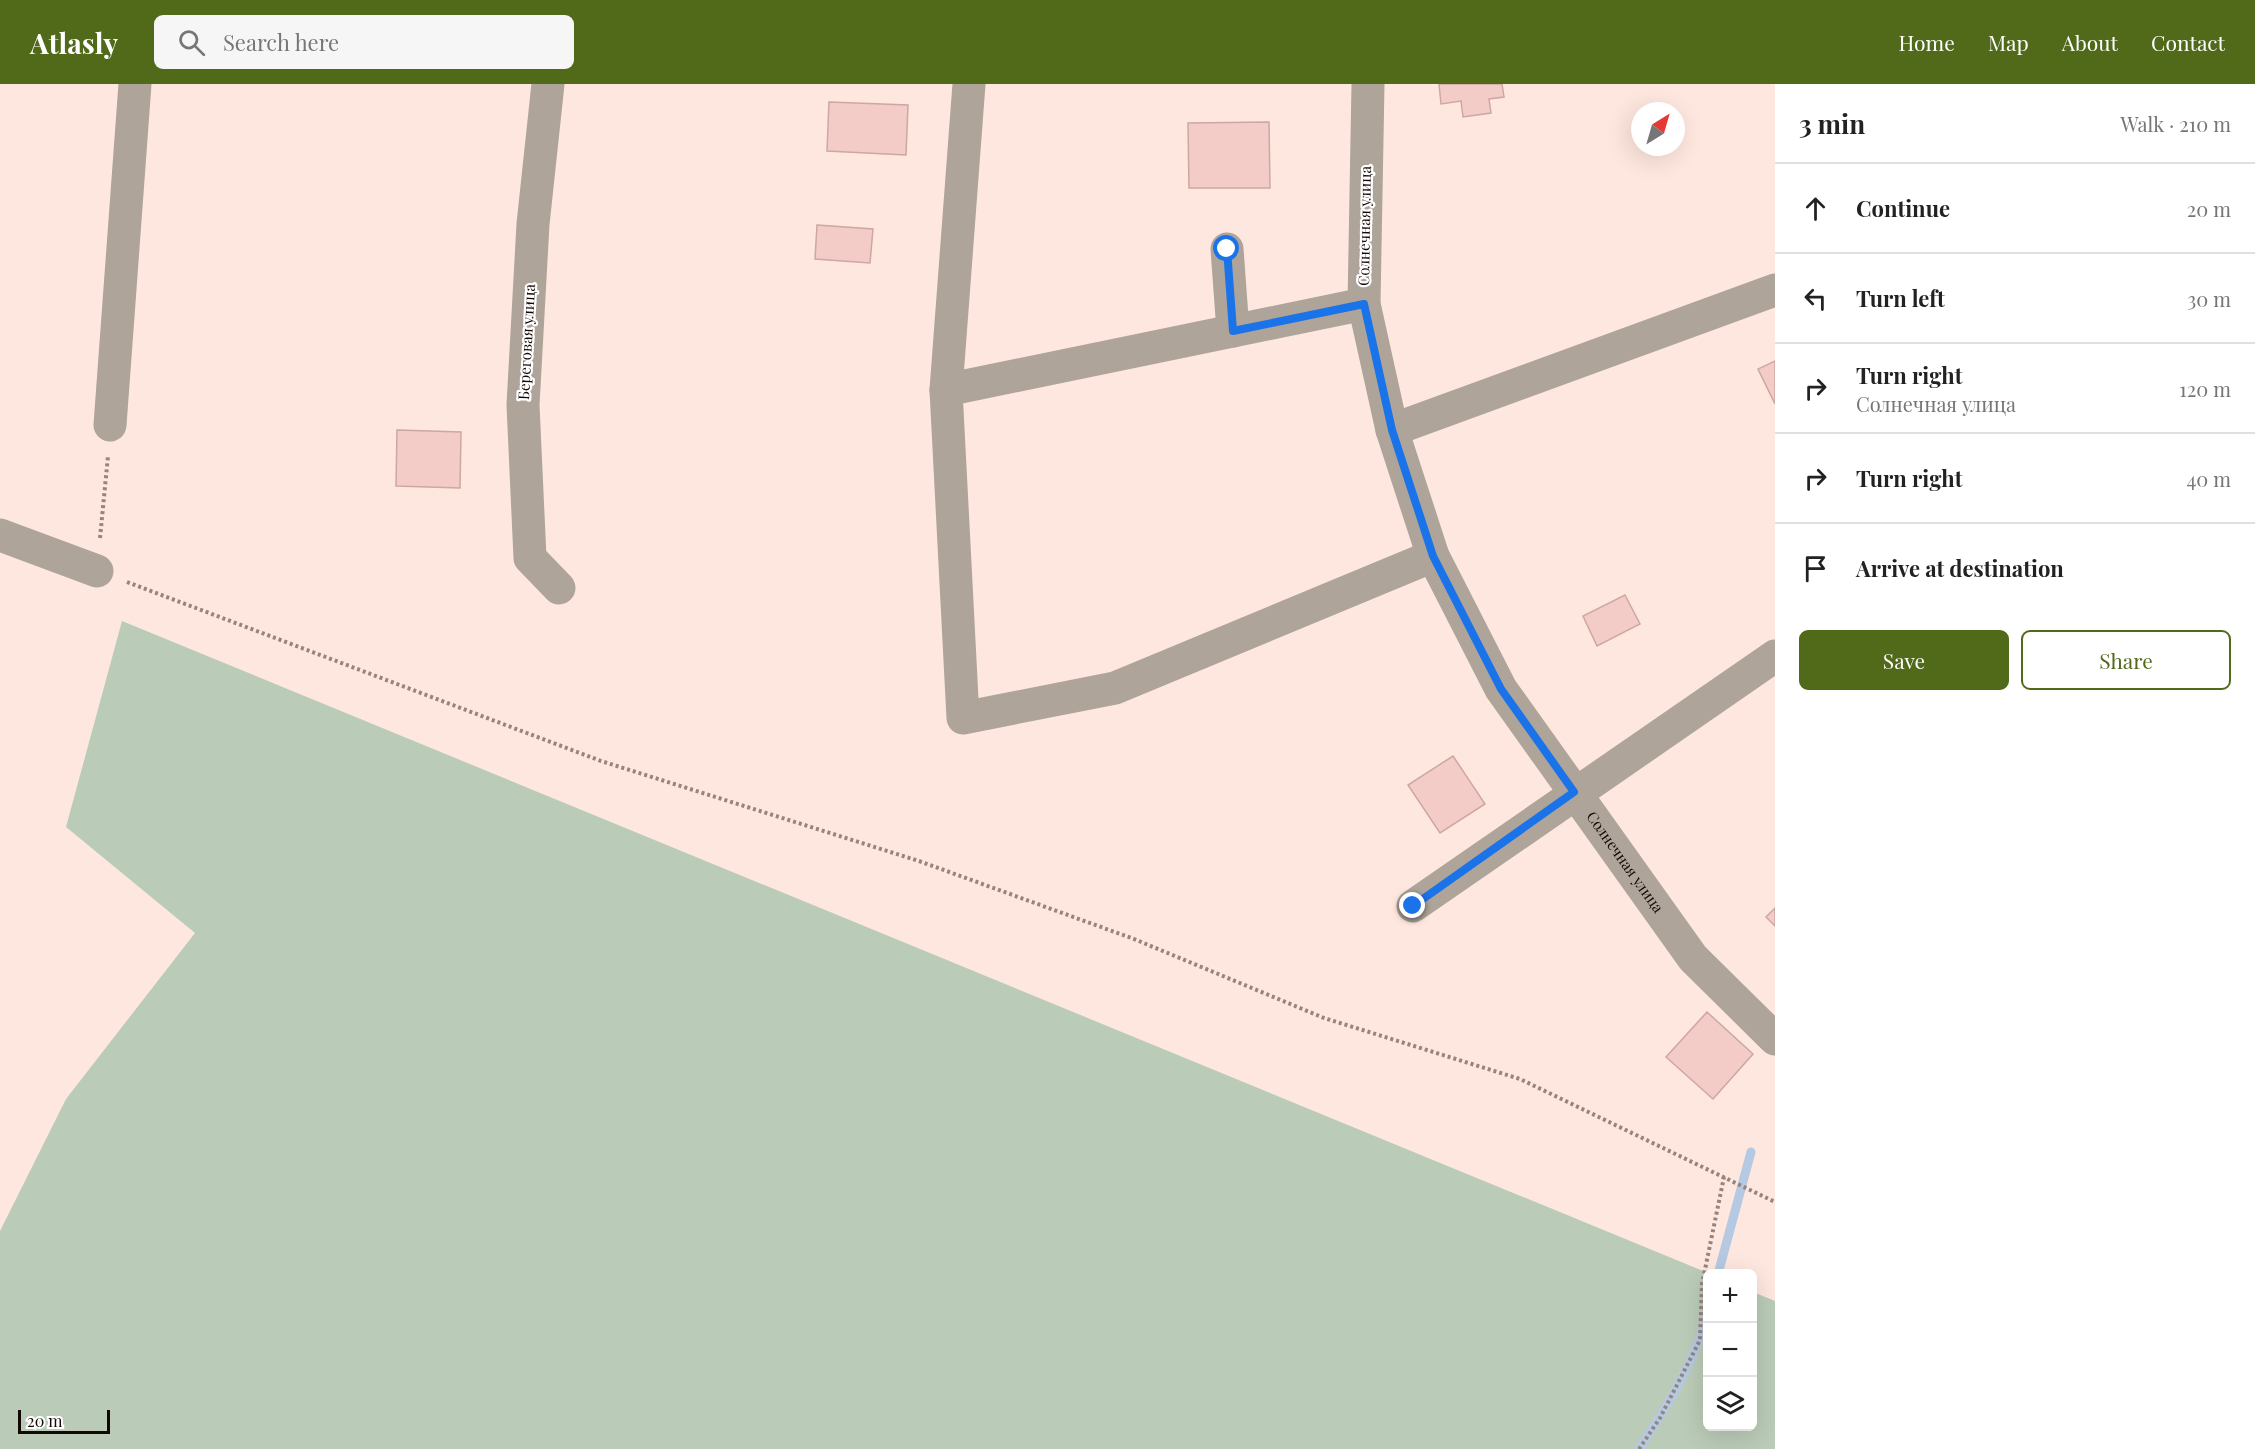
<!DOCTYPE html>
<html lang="en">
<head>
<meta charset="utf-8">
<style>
	:root { --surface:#fff; --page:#f6f6f6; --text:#222; --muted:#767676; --line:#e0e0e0; --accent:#516a1a }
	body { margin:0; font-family:"Playfair Display",serif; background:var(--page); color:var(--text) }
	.controls { position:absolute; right:18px; bottom:18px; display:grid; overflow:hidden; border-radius:9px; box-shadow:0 6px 24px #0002 }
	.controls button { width:54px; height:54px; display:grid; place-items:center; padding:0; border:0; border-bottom:2px solid var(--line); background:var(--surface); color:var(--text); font:30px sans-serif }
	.compass { position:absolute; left:1631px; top:18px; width:54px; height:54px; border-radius:50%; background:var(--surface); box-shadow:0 6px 24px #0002; rotate:37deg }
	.scale { position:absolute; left:18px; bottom:15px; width:92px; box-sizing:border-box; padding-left:6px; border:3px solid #140805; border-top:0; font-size:16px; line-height:21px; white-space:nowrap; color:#140805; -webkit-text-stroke:4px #fff; paint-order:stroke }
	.stop { position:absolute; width:18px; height:18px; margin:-14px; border:4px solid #1a73e8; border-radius:50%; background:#fff }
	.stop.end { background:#1a73e8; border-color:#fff; box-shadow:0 2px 6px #0008 }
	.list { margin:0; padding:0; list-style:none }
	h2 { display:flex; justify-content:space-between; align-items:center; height:78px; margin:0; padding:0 24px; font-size:26px }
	h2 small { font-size:20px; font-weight:400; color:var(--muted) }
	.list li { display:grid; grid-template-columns:39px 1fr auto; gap:18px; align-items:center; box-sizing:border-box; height:90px; padding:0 24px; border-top:2px solid var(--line) }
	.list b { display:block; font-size:22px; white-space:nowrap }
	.list p { margin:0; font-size:20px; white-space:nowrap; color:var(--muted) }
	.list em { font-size:20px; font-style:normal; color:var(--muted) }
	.actions { display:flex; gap:12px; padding:18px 24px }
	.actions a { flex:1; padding:14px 0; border:2px solid var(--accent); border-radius:9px; text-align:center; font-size:21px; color:var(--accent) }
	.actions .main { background:var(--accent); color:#fff }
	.icon { flex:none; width:33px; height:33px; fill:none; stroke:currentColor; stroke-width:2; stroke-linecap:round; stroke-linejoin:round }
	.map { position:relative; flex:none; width:1775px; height:1365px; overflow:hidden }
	header { display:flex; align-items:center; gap:36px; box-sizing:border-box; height:84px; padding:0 30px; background:var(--accent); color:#fff }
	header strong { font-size:28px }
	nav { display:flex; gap:33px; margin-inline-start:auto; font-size:21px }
	.search { width:420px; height:54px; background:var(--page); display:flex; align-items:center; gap:15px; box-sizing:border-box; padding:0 21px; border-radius:9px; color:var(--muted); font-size:22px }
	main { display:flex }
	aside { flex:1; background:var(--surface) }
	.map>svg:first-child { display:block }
	.green { fill:#bacbb7 }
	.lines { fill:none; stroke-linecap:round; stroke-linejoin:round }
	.stream { stroke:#b5c9e2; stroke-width:9 }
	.building { fill:#f4ccc7; stroke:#cda7a2; stroke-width:1.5 }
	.path { stroke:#96847e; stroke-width:4; stroke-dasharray:3 3; stroke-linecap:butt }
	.minor { stroke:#aea49a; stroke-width:33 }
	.route { stroke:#1a73e8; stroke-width:8 }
	.labels { text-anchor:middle; stroke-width:4.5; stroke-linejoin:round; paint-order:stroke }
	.street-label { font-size:15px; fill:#140805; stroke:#fff }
</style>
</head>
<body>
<header>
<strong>Atlasly</strong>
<div class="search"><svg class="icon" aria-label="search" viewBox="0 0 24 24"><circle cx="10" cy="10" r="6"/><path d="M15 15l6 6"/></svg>Search here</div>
<nav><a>Home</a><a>Map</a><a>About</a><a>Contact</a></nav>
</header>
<main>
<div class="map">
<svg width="1775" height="1365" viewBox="0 0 1775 1365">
	<rect width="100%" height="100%" fill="#fee7de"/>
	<!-- green -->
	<path class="green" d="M122 537 1708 1189V1342H1752L1753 1208 1775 1217V1365H0V1147L66 1015 195 849 66 743Z"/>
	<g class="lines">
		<!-- stream -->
		<g class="stream">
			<path d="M1718 1190 1751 1068"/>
			<path d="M1639 1365C1668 1321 1694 1279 1708 1228"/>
		</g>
	</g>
	<!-- building -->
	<g class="building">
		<path d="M1439 0H1502L1504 13 1489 15 1491 29 1463 33 1461 17 1441 20Z"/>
		<path d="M829 18 908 21 906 71 827 67Z"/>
		<path d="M1269 38 1270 104H1189L1188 39Z"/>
		<path d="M817 141 873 145 870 179 815 175Z"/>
		<path d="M1775 277V320L1758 285Z"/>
		<path d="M397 346 461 348 460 404 396 402Z"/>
		<path d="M1625 511 1640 540 1597 562 1583 532Z"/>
		<path d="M1453 672 1485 720 1440 749 1408 701Z"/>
		<path d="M1775 824V842L1766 833Z"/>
		<path d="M1707 928 1753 970 1713 1015 1666 973Z"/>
	</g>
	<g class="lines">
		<!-- path -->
		<g class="path">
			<path d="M100 454 108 372"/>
			<path d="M127 498 601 677 919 777 1134 855 1324 934 1520 995 1775 1118"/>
			<path d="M1639 1365 1660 1334 1700 1256 1702 1200 1724 1093"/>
		</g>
		<!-- minor -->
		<g class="minor">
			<path d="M548 0 533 140 523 321 530 474 559 504"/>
			<path d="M969 0 946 306 963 634 1115 604 1433 472"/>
			<path id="s1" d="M1368 0 1364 220 1392 346 1433 472 1501 605 1693 874 1775 955"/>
			<path d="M1227 165 1233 247"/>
			<path d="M946 306 1364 220"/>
			<path d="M110 341 135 0"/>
			<path d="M1392 346 1775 206"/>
			<path d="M0 451 97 487"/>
			<path d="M1413 822 1775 572"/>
		</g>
	</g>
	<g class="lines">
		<!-- route -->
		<path class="route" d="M1227 165 1233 247 1364 220 1392 346 1433 472 1501 605 1574 708 1413 822"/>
	</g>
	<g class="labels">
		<!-- street labels -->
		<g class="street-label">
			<text transform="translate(1365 142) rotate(-89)" y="5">Солнечная улица</text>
			<text transform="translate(527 258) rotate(-87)" y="5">Береговая улица</text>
			<text dy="5" stroke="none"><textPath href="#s1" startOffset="844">Солнечная улица</textPath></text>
		</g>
	</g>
</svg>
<div class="controls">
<button>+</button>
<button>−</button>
<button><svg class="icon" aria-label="layers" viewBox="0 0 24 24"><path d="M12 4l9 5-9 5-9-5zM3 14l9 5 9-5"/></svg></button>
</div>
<svg class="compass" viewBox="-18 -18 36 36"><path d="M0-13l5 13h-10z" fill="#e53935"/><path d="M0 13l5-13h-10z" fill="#767676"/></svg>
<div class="scale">20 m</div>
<div class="stop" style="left:1227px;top:165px"></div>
<div class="stop end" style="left:1413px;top:822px"></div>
</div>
<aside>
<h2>3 min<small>Walk · 210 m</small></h2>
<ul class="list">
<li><svg class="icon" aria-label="ahead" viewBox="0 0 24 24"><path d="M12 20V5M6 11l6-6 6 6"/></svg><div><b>Continue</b></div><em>20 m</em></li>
<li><svg class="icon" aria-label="left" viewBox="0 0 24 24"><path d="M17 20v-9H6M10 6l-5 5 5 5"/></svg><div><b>Turn left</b></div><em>30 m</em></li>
<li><svg class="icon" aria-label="right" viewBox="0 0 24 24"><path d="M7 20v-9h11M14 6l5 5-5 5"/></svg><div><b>Turn right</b><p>Солнечная улица</p></div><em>120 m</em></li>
<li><svg class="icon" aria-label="right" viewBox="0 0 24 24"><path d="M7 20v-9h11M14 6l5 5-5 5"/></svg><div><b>Turn right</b></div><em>40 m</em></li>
<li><svg class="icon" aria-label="arrive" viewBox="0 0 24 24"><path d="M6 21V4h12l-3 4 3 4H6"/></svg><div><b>Arrive at destination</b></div></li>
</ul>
<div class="actions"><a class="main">Save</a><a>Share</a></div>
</aside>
</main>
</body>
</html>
